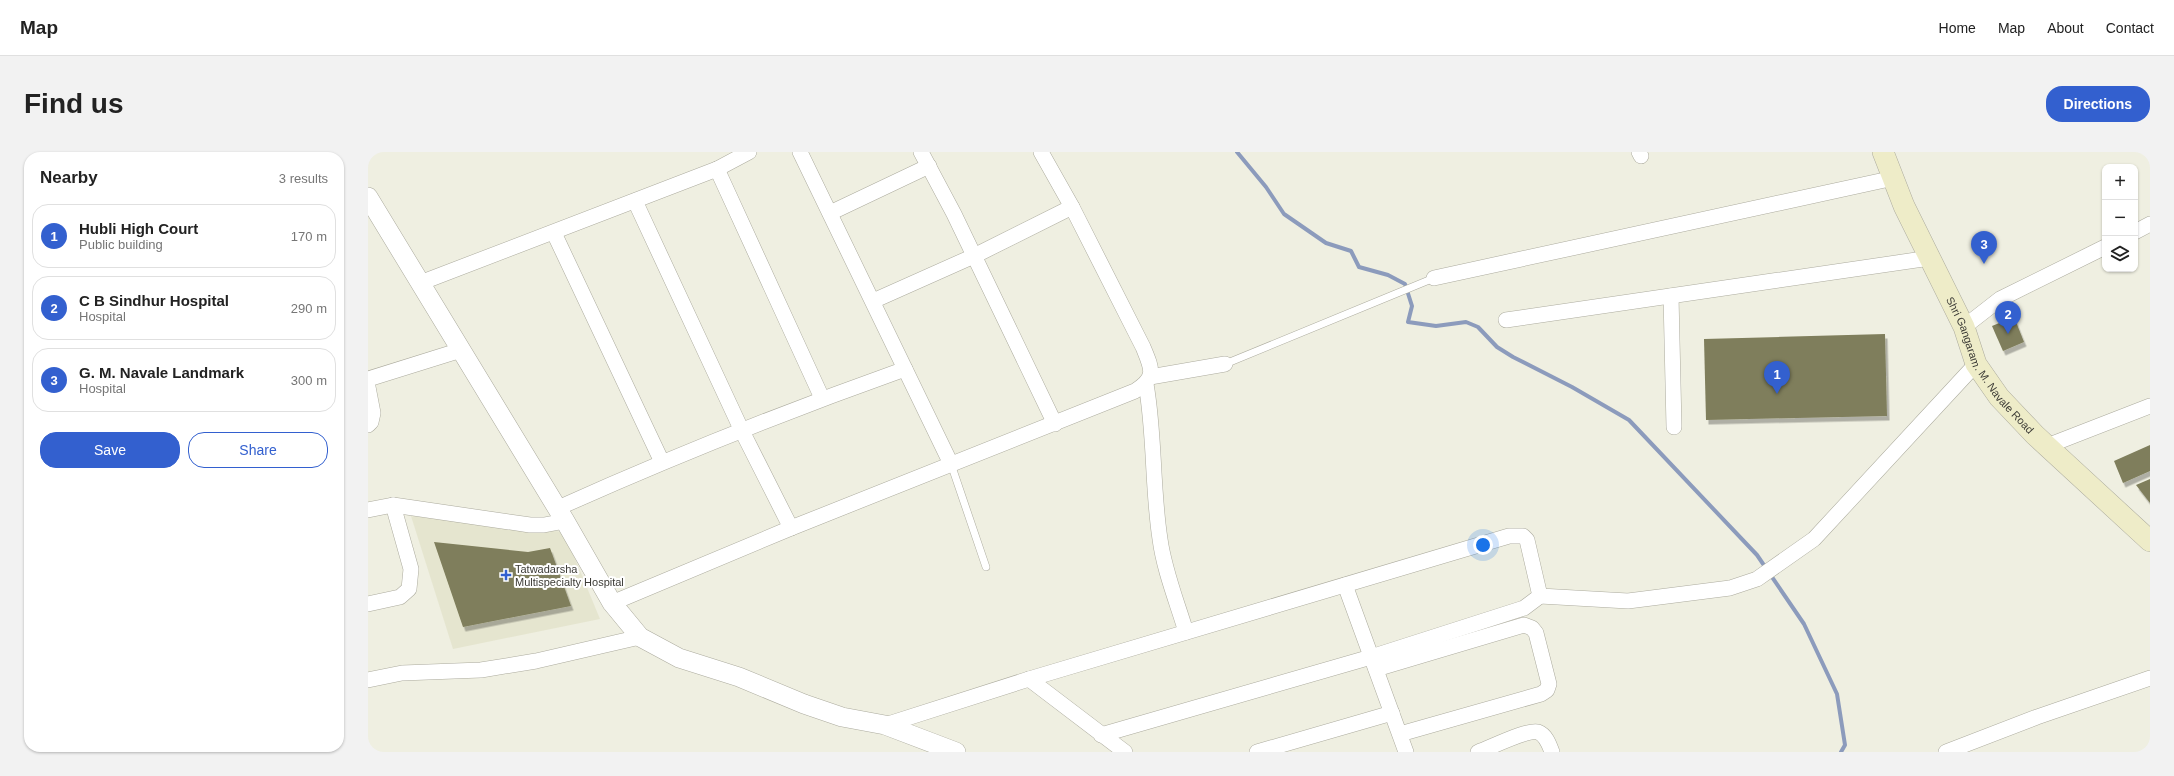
<!DOCTYPE html>
<html lang="en">
<head>
<meta charset="utf-8">
<style>
	:root { --surface:#fff; --page:#f2f2f2; --text:#222; --muted:#767676; --line:#e0e0e0; --accent:#3360cf }
	body { margin:0; font-family:Arial,sans-serif; background:var(--page); color:var(--text) }
	.controls { position:absolute; right:12px; top:12px; display:grid; overflow:hidden; border-radius:8px; box-shadow:0 1px 3px #0004 }
	.controls button { width:36px; height:36px; display:grid; place-items:center; padding:0; border:0; border-bottom:1px solid var(--line); background:var(--surface); color:var(--text); font:20px sans-serif }
	.you { position:absolute; left:1115px; top:393px; width:14px; height:14px; margin:-10px; border:3px solid #fff; border-radius:50%; background:#1a73e8; box-shadow:0 0 0 6px #1a73e833 }
	.badge { display:grid; place-items:center; width:26px; height:26px; border-radius:50%; background:var(--accent); color:#fff; font-size:13px; font-weight:700 }
	.pin { position:absolute; translate:-50% -33px; filter:drop-shadow(0 1px 2px #0008) }
	.pin::after { content:''; position:absolute; top:21px; width:14px; height:12px; background:inherit; clip-path:polygon(0 0,100% 0,50% 100%) }
	.list { margin:0; padding:0; list-style:none }
	h2 { display:flex; justify-content:space-between; align-items:center; height:52px; margin:0; padding:0 16px; font-size:17px }
	h2 small { font-size:13px; font-weight:400; color:var(--muted) }
	.list li { display:grid; grid-template-columns:26px 1fr auto; gap:12px; align-items:center; box-sizing:border-box; height:64px; margin:0 8px 8px; padding:0 8px; border:1px solid var(--line); border-radius:16px }
	.list b { display:block; font-size:15px; white-space:nowrap }
	.list p { margin:0; font-size:13px; white-space:nowrap; color:var(--muted) }
	.list em { font-size:13px; font-style:normal; color:var(--muted) }
	.actions { display:flex; gap:8px; padding:12px 16px }
	.actions a { flex:1; padding:9px 0; border:1px solid var(--accent); border-radius:16px; text-align:center; font-size:14px; color:var(--accent) }
	.actions .main { background:var(--accent); color:#fff }
	.icon { flex:none; width:22px; height:22px; fill:none; stroke:currentColor; stroke-width:2; stroke-linecap:round; stroke-linejoin:round }
	.map { position:relative; flex:none; width:1782px; height:600px; overflow:hidden; border-radius:16px }
	header { display:flex; align-items:center; gap:24px; box-sizing:border-box; height:56px; padding:0 20px; background:var(--surface); border-bottom:1px solid var(--line) }
	header strong { font-size:19px }
	nav { display:flex; gap:22px; margin-inline-start:auto; font-size:14px }
	.intro { display:flex; align-items:center; justify-content:space-between; box-sizing:border-box; height:96px; padding:0 24px }
	h1 { margin:0; font-size:28px }
	.button { padding:10px 18px; border-radius:16px; background:var(--accent); color:#fff; font-size:14px; font-weight:700 }
	main { display:flex; gap:24px; padding:0 24px }
	aside { flex:1; background:var(--surface); border-radius:16px; box-shadow:0 1px 3px #0004 }
	.map>svg:first-child { display:block }
	.built { fill:#e5e5cf }
	.lines { fill:none; stroke-linecap:round; stroke-linejoin:round }
	.stream { stroke:#8c9bbc; stroke-width:4 }
	.building { fill:#7f7e5b; filter:url(#shadow) }
	.service-casing { stroke:#acab9e; stroke-width:8 }
	.minor-casing { stroke:#acab9e; stroke-width:16 }
	.tertiary-casing { stroke:#acab9e; stroke-width:20 }
	.secondary-casing { stroke:#acab9e; stroke-width:22 }
	.service { stroke:#fff; stroke-width:7 }
	.minor { stroke:#fff; stroke-width:15 }
	.tertiary { stroke:#fff; stroke-width:19 }
	.secondary { stroke:#eeecc8; stroke-width:21 }
	.poi-dot { fill:#3360cf; stroke:#fff; stroke-width:1.5 }
	.labels { text-anchor:middle; stroke-width:4; stroke-linejoin:round; paint-order:stroke }
	.street-label { font-size:11px; fill:#3c3b36; stroke:#fff }
	.poi-label { font-size:11px; fill:#3c3b36; stroke:#fff; text-anchor:start }
</style>
</head>
<body>
<header>
<strong>Map</strong>
<nav><a>Home</a><a>Map</a><a>About</a><a>Contact</a></nav>
</header>
<div class="intro"><h1>Find us</h1><a class="button">Directions</a></div>
<main>
<aside>
<h2>Nearby<small>3 results</small></h2>
<ul class="list">
<li><span class="badge">1</span><div><b>Hubli High Court</b><p>Public building</p></div><em>170 m</em></li>
<li><span class="badge">2</span><div><b>C B Sindhur Hospital</b><p>Hospital</p></div><em>290 m</em></li>
<li><span class="badge">3</span><div><b>G. M. Navale Landmark</b><p>Hospital</p></div><em>300 m</em></li>
</ul>
<div class="actions"><a class="main">Save</a><a>Share</a></div>
</aside>
<div class="map">
<svg width="1782" height="600" viewBox="0 0 1782 600">
	<defs>
		<filter id="shadow"><feDropShadow dx="2.5" dy="4.5" stdDeviation="0" flood-color="#0004"/></filter>
	</defs>
	<rect width="100%" height="100%" fill="#efefe1"/>
	<!-- built -->
	<path class="built" d="M43 364 196 380 232 467 85 497Z"/>
	<g class="lines">
		<!-- stream -->
		<path class="stream" d="M869 0 898 35 916 62 958 91 983 99 991 115 1020 123 1037 132 1044 154 1040 170 1068 174 1098 170 1110 175 1129 195 1145 205 1204 235 1261 268 1389 403 1436 472 1469 542 1477 593 1473 600"/>
	</g>
	<!-- building -->
	<g class="building">
		<path d="M1646 165 1656 190 1635 199 1624 174Z"/>
		<path d="M1517 182 1519 264 1338 268 1336 187Z"/>
		<path d="M1782 293V319L1755 331 1746 309Z"/>
		<path d="M1782 327V351L1768 333Z"/>
		<path d="M66 390 160 400 182 396 203 454 95 475Z"/>
	</g>
	<g class="lines">
		<!-- service casing -->
		<g class="service-casing">
			<g id="service">
				<path d="M857 212 1066 126"/>
				<path d="M583 312 618 415"/>
			</g>
		</g>
		<!-- minor casing -->
		<g class="minor-casing">
			<g id="minor">
				<path d="M432 0 583 312"/>
				<path d="M553 0 586 62 687 272"/>
				<path d="M1271 0 1273 4"/>
				<path d="M349 17 454 246"/>
				<path d="M267 49 374 279 423 376"/>
				<path d="M462 61 561 14"/>
				<path d="M1767 80 1782 72"/>
				<path d="M186 81 294 310"/>
				<path d="M1066 126 1526 26"/>
				<path d="M52 131 349 17 381 0"/>
				<path d="M1303 144 1306 275"/>
				<path d="M505 149 606 104 704 55"/>
				<path d="M1138 168 1562 106"/>
				<path d="M1596 175 1632 147 1737 95"/>
				<path d="M782 225 857 212"/>
				<path d="M0 227 93 198"/>
				<path d="M778 232C787 283 784 335 792 387 796 418 809 450 818 480"/>
				<path d="M0 235 5 261 3 270 0 273"/>
				<path d="M1679 294 1782 254"/>
				<path d="M190 356C304 305 419 259 537 217"/>
				<path d="M0 358 25 353 162 373H176L197 369"/>
				<path d="M977 433 1038 600"/>
				<path d="M1172 444 1260 449 1362 436 1389 427 1446 387 1608 212"/>
				<path d="M244 451 423 376 767 239C789 225 784 217 775 195L704 55 673 0"/>
				<path d="M0 452 32 445 41 437 43 417 25 353"/>
				<path d="M1008 517 1156 473 1164 476 1168 481 1181 532 1179 538 1173 542 1032 582"/>
				<path d="M661 527 757 600"/>
				<path d="M0 528 34 521 113 518 168 509 272 485"/>
				<path d="M517 573 661 527 1141 384H1155L1159 388 1172 444 1156 456 1003 505 733 583"/>
				<path d="M889 600 1024 561"/>
				<path d="M1110 600C1122 596 1159 577 1170 580 1178 583 1181 592 1184 600"/>
				<path d="M1578 600 1669 565 1782 526"/>
			</g>
		</g>
		<!-- tertiary casing -->
		<g class="tertiary-casing">
			<path id="tertiary" d="M0 45 197 369 244 451 272 485 311 506 371 525 436 552 474 565 517 573 588 600"/>
		</g>
		<!-- secondary casing -->
		<g class="secondary-casing">
			<g id="secondary">
				<path id="s1" d="M1515 0 1536 54 1596 175 1608 212 1631 245 1667 283 1782 389"/>
			</g>
		</g>
		<!-- service -->
		<use href="#service" class="service"/>
		<!-- minor -->
		<use href="#minor" class="minor"/>
		<!-- tertiary -->
		<use href="#tertiary" class="tertiary"/>
		<!-- secondary -->
		<use href="#secondary" class="secondary"/>
	</g>
	<!-- markers -->
	<path class="poi-dot" d="M136 417h4v4h4v4h-4v4h-4v-4h-4v-4h4z"/>
	<g class="labels">
		<!-- street labels -->
		<g class="street-label">
			<text dy="4" stroke="none"><textPath href="#s1" startOffset="240">Shri Gangaram. M. Navale Road</textPath></text>
		</g>
		<!-- poi labels -->
		<g class="poi-label">
			<text x="147" y="421">Tatwadarsha<tspan x="147" dy="13">Multispecialty Hospital</tspan></text>
		</g>
	</g>
</svg>
<div class="controls">
<button>+</button>
<button>−</button>
<button><svg class="icon" aria-label="layers" viewBox="0 0 24 24"><path d="M12 4l9 5-9 5-9-5zM3 14l9 5 9-5"/></svg></button>
</div>
<div class="you"></div>
<div class="pin badge" style="left:1409px;top:242px">1</div>
<div class="pin badge" style="left:1640px;top:182px">2</div>
<div class="pin badge" style="left:1616px;top:112px">3</div>
</div>
</main>
</body>
</html>
